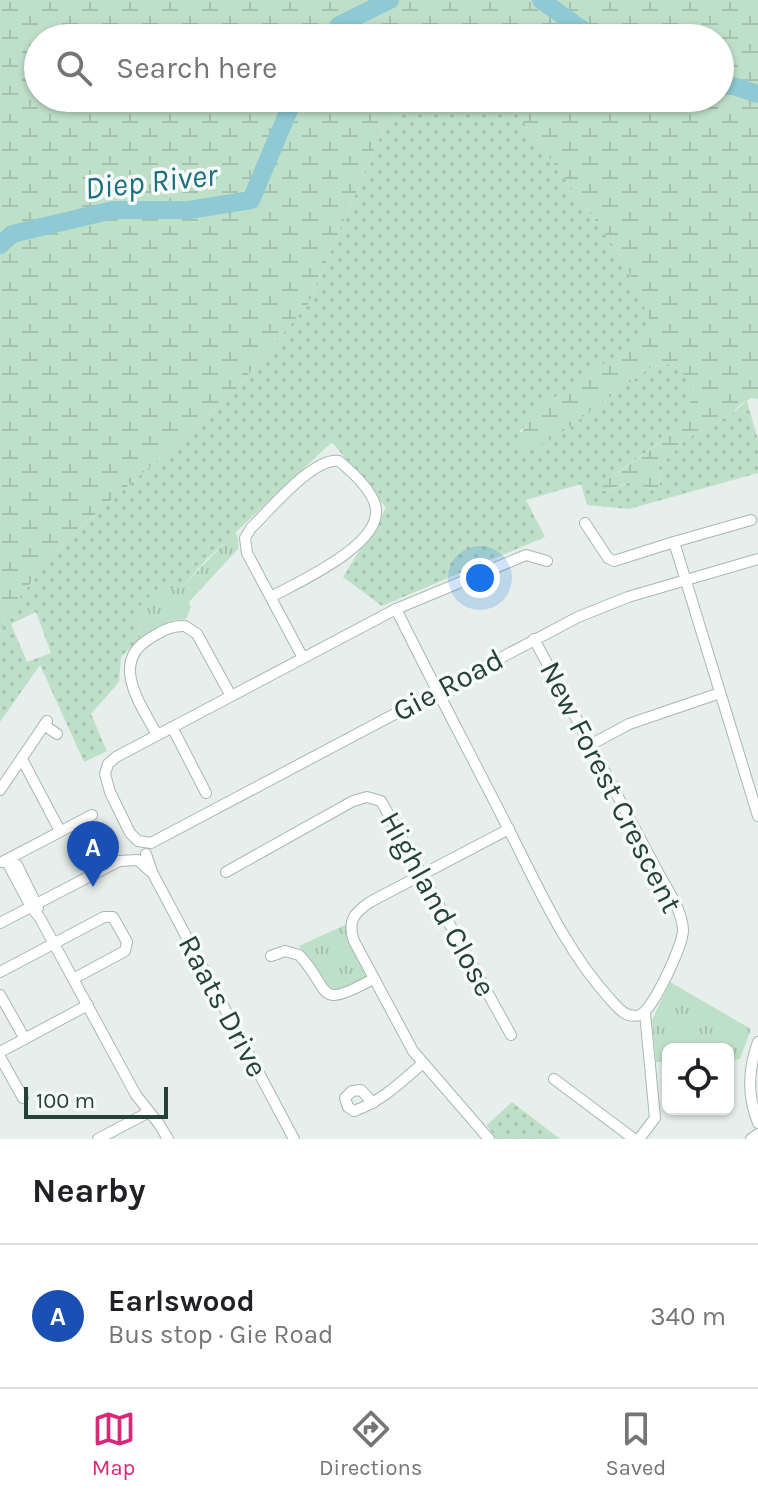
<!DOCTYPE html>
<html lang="en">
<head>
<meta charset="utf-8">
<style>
	:root { --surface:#fff; --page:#f6f6f6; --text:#202124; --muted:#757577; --line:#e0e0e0; --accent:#db2777 }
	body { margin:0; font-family:Karla,sans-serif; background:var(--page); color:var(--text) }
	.controls { position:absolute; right:24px; bottom:24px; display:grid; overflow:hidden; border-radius:12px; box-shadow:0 2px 6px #0004 }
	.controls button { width:72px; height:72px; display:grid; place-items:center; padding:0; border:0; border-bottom:2px solid var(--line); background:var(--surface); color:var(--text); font:40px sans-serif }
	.scale { position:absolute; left:24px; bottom:20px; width:144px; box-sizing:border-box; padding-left:8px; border:4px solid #24423a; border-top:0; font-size:22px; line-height:28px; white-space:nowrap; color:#24423a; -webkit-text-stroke:6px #f7fbf9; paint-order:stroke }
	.you { position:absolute; left:480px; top:578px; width:28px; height:28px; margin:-20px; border:6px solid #fff; border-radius:50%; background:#1a73e8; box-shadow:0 0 0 12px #1a73e833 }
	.badge { display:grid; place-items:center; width:52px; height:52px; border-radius:50%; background:var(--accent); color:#fff; font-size:26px; font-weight:700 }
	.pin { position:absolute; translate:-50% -66px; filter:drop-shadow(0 2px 4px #0008) }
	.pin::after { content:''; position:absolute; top:42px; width:28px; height:24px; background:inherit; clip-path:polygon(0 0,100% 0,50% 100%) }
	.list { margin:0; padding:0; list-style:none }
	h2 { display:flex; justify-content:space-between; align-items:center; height:104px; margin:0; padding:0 32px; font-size:34px }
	h2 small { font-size:26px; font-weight:400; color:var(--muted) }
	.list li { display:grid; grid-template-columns:52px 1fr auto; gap:24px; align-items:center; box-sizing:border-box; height:144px; padding:0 32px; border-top:2px solid var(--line) }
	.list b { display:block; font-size:30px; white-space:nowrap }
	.list p { margin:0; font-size:26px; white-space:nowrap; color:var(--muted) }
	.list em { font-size:26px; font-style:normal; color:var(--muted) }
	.icon { flex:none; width:44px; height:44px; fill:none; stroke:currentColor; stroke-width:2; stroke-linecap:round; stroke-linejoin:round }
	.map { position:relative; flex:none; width:758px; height:1139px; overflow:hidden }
	.search { position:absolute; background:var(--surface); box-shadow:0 2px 6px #0004; left:24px; right:24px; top:24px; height:88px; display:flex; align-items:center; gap:20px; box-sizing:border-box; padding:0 28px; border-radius:44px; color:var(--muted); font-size:30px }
	.sheet { height:248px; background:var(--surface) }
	nav { display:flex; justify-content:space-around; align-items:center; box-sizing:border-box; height:112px; border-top:2px solid var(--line); background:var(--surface); font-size:22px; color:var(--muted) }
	nav a { display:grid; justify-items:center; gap:4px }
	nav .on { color:var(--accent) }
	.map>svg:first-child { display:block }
	.grass { fill:url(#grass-dots); fill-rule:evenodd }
	.wetland { fill:url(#wetland-marsh) }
	.park { fill:url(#park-tufts) }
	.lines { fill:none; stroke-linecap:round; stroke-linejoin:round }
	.river { stroke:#8ec9d4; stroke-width:18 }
	.minor-casing { stroke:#a8b8b2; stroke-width:12 }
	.minor { stroke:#fff; stroke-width:10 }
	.labels { text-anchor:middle; stroke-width:7; stroke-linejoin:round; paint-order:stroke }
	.street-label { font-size:30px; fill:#24423a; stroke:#f7fbf9 }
	.water-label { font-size:32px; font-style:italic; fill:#1c6f80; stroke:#f7fbf9 }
</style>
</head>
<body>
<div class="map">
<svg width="758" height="1139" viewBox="0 0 758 1139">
	<defs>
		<pattern id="grass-dots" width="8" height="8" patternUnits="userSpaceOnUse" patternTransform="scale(2)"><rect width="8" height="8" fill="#bfe0c8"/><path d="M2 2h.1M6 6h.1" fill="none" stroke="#a4c1ad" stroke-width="1.8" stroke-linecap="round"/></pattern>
		<pattern id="wetland-marsh" width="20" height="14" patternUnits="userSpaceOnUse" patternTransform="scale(2)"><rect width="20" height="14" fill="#bfe0c8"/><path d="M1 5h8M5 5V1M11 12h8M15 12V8" fill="none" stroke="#a4c1ad"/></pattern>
		<pattern id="park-tufts" width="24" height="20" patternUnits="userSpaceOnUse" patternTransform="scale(2)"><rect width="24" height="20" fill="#bfe0c8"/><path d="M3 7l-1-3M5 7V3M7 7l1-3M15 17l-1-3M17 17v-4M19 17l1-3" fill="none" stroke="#a4c1ad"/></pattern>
	</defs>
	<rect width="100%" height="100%" fill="#e6efeb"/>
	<!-- grass -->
	<g class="grass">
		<path d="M428 98H506L624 260 653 325 640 341 558 395 519 432 551 440 652 366 671 364C684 372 699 387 692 404 682 432 626 466 603 482L604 491 631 482 652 489 660 488 659 467 686 439 728 416 747 401 758 440V473L629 509 587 505 581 484 526 500 545 537 382 606 343 577 386 508 332 442 205 561 182 587 156 591 138 608 140 638 121 657 119 682 91 714 107 751 84 762 40 665 0 722V636L7 612 67 539 229 397 308 304 384 127ZM36 612 51 653 27 662 11 624Z"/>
		<path d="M512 1102 560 1139H496L487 1125Z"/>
	</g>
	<!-- wetland -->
	<path class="wetland" d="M0 0H758V399L751 398 740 405 728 416 686 439 659 467 660 488 652 489 631 482 603 491V482C636 460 734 404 671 364L652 366 551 440 527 452 517 447C525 397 621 365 652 325L624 260 506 98H720V38H38V98H429L384 127 308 304 229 397 67 539 7 612 0 636Z"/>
	<!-- park -->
	<g class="park">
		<path d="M235 532 238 537V549L189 602 191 607 186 619 171 621 140 638 138 608 156 591 182 587Z"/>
		<path d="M347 924 373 978 343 992 319 986 299 946Z"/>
		<path d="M670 982 751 1029 740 1059 728 1060V1049H668V1062H656L652 1020Z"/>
	</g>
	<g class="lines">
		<!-- river -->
		<g class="river">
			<path d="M541 0 594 38"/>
			<path d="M331 38 339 25 390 0"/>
			<path d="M720 82 758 94"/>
			<path d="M0 245 12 234 113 210H189L251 200 294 98"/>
		</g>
		<!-- minor casing -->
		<g class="minor-casing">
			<g id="minor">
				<path d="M585 523 608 558 614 561 674 542 758 816"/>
				<path d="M674 542 751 520"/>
				<path d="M547 561 526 555 396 609 116 757 108 764 105 774 110 792 130 833 138 841 151 843 578 617 628 597 758 559"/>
				<path d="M271 597C298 582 380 546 376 509 374 492 351 471 339 461 313 457 270 510 251 528L245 538 247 553 303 658"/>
				<path d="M396 609C433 684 472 757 510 832 539 889 566 951 610 999 618 1008 626 1019 640 1015 653 1010 683 945 683 930 682 910 668 891 659 874L534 639"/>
				<path d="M44 725 57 734"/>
				<path d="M172 727 206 793"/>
				<path d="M157 735C142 706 109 663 149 639 160 632 171 625 185 626L197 634 231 696"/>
				<path d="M590 745 629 724 720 693"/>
				<path d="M22 759 60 831"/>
				<path d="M0 790 47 721"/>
				<path d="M146 854 152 872 294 1139"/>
				<path d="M6 860 31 907 40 918 136 1095 159 1124 168 1139"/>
				<path d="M2 862 92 815"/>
				<path d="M17 865 38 908"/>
				<path d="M226 872 353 801 367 797 381 801 511 1035"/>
				<path d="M0 923 119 861 138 860 150 871"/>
				<path d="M271 956 285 951 299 955C332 989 314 1012 373 979"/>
				<path d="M0 972 104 917H113L127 942 125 951 73 979"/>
				<path d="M0 995 25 1039"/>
				<path d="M758 1042C748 1070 747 1095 758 1123"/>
				<path d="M0 1052 88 1005"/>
				<path d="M0 1057 23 1098"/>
				<path d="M554 1079 634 1139"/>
				<path d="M373 1103 361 1090 352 1091 345 1098 348 1107 354 1111C382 1101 400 1083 422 1064"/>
				<path d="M98 1139 149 1112"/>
				<path d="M489 1139 413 1051 354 941C347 921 354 913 370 902L509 829"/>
				<path d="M639 1139 655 1118 645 1013"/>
				<path d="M751 1139 758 1134"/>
			</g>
		</g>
		<!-- minor -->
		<use href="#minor" class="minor"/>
	</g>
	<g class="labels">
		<!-- street labels -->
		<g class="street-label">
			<text transform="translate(448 685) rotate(-28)" y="10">Gie Road</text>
			<text transform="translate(611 787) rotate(63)" y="10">New Forest Crescent</text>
			<text transform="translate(438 904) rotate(61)" y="10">Highland Close</text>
			<text transform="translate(223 1006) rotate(62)" y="10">Raats Drive</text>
		</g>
		<!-- water labels -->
		<g class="water-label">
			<text transform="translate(151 181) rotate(-6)" y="11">Diep River</text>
		</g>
	</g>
</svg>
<div class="controls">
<button><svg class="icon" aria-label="locate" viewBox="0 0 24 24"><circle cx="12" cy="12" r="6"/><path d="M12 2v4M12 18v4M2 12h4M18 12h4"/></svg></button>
</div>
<div class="scale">100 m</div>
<div class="you"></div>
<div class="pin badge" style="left:93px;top:887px;background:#1a4fb4">A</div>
<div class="search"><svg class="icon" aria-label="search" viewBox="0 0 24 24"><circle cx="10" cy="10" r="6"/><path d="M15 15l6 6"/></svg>Search here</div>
</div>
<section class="sheet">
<h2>Nearby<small></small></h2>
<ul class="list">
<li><span class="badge" style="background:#1a4fb4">A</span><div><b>Earlswood</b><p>Bus stop · Gie Road</p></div><em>340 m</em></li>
</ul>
</section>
<nav>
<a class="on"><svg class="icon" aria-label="map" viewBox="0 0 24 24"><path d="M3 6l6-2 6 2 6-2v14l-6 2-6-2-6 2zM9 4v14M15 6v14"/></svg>Map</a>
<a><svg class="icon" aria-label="directions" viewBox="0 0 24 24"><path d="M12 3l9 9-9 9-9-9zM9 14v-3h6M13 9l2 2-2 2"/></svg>Directions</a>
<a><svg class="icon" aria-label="saved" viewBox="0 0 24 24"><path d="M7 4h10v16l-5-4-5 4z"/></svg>Saved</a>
</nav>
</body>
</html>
